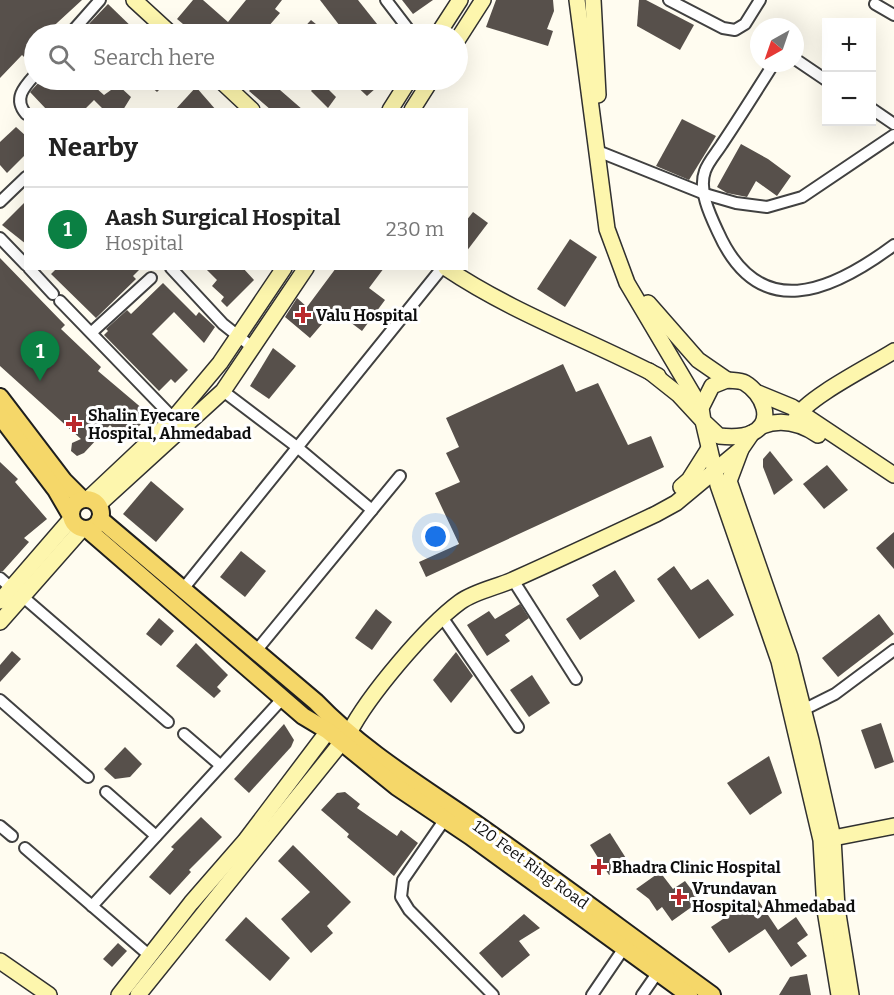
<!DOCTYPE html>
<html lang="en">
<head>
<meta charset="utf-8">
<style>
	:root { --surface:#fff; --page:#f6f6f6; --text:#222; --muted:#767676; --line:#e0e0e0; --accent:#0b8043 }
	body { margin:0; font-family:Bitter,serif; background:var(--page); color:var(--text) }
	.controls { position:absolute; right:18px; top:18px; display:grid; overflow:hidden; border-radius:0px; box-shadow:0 6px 24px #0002 }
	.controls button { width:54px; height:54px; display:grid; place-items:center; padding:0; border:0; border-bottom:2px solid var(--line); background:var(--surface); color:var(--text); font:30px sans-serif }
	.compass { position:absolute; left:750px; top:18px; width:54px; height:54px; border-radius:50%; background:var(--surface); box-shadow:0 6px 24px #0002; rotate:220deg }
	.you { position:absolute; left:436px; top:537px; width:21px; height:21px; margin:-15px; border:4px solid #fff; border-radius:50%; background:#1a73e8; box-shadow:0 0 0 9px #1a73e833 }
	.badge { display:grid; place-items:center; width:39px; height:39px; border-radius:50%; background:var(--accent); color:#fff; font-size:20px; font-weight:700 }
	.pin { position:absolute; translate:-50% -50px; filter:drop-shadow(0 2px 3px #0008) }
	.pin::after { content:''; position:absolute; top:32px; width:21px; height:18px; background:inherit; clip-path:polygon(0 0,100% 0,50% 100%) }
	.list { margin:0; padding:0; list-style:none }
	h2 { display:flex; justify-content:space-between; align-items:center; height:78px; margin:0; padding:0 24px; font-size:26px }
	h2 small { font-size:20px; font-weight:400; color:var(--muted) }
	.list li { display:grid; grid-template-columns:39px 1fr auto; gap:18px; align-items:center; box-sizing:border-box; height:84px; padding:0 24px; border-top:2px solid var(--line) }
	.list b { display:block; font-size:22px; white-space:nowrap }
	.list p { margin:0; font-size:20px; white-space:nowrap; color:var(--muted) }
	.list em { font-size:20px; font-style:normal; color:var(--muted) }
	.icon { flex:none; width:33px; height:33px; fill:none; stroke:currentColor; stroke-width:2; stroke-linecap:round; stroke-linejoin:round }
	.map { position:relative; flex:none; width:894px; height:995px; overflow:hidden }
	.search { position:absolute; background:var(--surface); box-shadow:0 6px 24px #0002; left:24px; top:24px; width:444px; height:66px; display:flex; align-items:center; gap:15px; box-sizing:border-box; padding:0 21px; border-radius:33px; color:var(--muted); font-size:22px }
	.panel { position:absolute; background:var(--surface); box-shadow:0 6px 24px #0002; left:24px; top:108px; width:444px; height:162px; border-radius:0px }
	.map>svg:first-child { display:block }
	.building { fill:#57504b }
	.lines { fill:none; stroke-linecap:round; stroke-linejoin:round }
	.street-casing { stroke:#414141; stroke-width:14 }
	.secondary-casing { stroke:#303030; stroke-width:18 }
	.primary-casing { stroke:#1f1f1f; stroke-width:20 }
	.street { stroke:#fff; stroke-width:10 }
	.secondary { stroke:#fdf6ad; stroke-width:15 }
	.primary { stroke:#f5d769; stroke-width:16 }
	.poi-dot { fill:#bb292c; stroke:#fff; stroke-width:2 }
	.labels { text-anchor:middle; stroke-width:6; stroke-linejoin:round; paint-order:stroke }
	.poi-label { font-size:16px; font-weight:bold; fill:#0e0e0e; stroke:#fff; text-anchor:start }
	.street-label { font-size:16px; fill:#0e0e0e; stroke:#fff }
</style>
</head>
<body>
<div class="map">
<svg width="894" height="995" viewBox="0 0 894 995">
	<rect width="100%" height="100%" fill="#fffcf0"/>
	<!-- building -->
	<g class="building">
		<path d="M0 0H82L45 34H34V46L24 57 22 55 0 78Z"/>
		<path d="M193 0H203L228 22 246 0H282L275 9 280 13 262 34H195L177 19Z"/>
		<path d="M320 0H358L385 34H346Z"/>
		<path d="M402 0H433L413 14Z"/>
		<path d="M496 0H553L554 11 547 29 553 31 548 46 486 27Z"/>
		<path d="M639 0H646L694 25 680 50 637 26Z"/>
		<path d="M108 4 139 34H91L85 28Z"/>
		<path d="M311 20 328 34H298Z"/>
		<path d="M41 80H87L104 95 118 85 131 97 123 110H104L94 100 84 110H47L30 92Z"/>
		<path d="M154 80H169L157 92 149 85Z"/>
		<path d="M259 80H289L280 90 303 110H271L249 91Z"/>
		<path d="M350 80H385L367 96Z"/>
		<path d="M320 81 336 97 328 108 311 91Z"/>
		<path d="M196 87 216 110H175Z"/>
		<path d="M682 119 716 136 689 180 656 166Z"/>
		<path d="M16 127 26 136V154L7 173 0 165V142Z"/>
		<path d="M741 144 768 159 791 176 777 196 756 181 747 197 727 193 717 187Z"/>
		<path d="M26 201V244L2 225Z"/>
		<path d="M473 212 488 223 466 252V221Z"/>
		<path d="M570 239 597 257 565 307 537 289Z"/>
		<path d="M0 258 65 325 61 329 101 367 98 371 150 415 125 440 110 425 84 453 77 456 71 451 72 443 81 439 0 366Z"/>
		<path d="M57 268H141L133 276 136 279 96 318 51 274Z"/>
		<path d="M205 268H243L254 280 227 307 221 301 224 297 212 286 217 280Z"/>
		<path d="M336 268H384L369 288 385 300 362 331 334 310 310 338 285 317 297 298 307 307Z"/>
		<path d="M163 283 196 316 199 312 215 327 204 343 174 312 152 334 188 370 175 383 171 379 159 391 104 335 108 331 106 329 127 310 131 314Z"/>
		<path d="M273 348 296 366 269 399 250 386Z"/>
		<path d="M563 364 576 392 598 383 628 445 651 436 664 467 426 577 419 562 459 544 435 493 460 482 446 453 459 447 446 418Z"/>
		<path d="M770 451 793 480 774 495 763 467V459Z"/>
		<path d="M0 462 18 479 15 482 47 519 24 538 29 542 3 571H0Z"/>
		<path d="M827 465 848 490 824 509 803 484Z"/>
		<path d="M151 481 184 509 156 542 123 514Z"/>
		<path d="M894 532V569L876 548Z"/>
		<path d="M241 551 266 571 245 597 220 577Z"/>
		<path d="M674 566 691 590 708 579 734 615 699 639 657 579Z"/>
		<path d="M615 570 635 601 580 640 566 619 599 596 592 585Z"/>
		<path d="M520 604 529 618 505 635 510 641 487 656 467 625 489 611 495 619Z"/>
		<path d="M376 609 392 622 372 650 355 638Z"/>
		<path d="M879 614 894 634 838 677 822 658Z"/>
		<path d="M159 618 174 631 161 646 146 634Z"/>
		<path d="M196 643 228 675 217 687 221 691 214 698 176 666Z"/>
		<path d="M12 651 21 659 0 682V665Z"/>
		<path d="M456 652 473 676 451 703 433 680Z"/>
		<path d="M532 675 550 703 529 717 510 690Z"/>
		<path d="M881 723 894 762 875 769 861 730Z"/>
		<path d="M284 724 294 740 291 747 249 793 234 779Z"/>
		<path d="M125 747 142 764 130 777 115 779 104 769Z"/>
		<path d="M769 756 782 793 750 815 727 783Z"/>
		<path d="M345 792 360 804 357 808 397 836 401 830 418 843 394 876 347 837 349 834 321 810 337 793Z"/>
		<path d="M201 817 222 837 189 870 191 872 170 895 149 877 174 849 171 847Z"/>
		<path d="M610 833 629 863 609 875 590 845Z"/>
		<path d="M293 845 351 902 327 926 333 933 311 953 281 919 310 892 278 861Z"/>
		<path d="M660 872 673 889 685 881 700 901 672 921 662 907 657 911 649 899 636 889Z"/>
		<path d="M756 897 778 930 796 917 808 935 797 943 807 956 791 967 765 929 729 953 711 927Z"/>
		<path d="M524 914 540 928 519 941 530 955 502 978 479 953Z"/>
		<path d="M246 917 290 958 270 981 225 940Z"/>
		<path d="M118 943 127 951 112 967 103 959Z"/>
		<path d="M807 974 811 995H779L790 977Z"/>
	</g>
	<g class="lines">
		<!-- street casing -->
		<g class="street-casing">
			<g id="street">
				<path d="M386 0 412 34"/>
				<path d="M669 0 723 28 735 30 745 24 760 0"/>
				<path d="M875 4 894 15"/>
				<path d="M70 34 100 0"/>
				<path d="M795 59 826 80"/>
				<path d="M774 63C757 90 740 117 722 144 717 152 708 162 705 171 698 190 710 215 718 232 759 324 831 292 894 245"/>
				<path d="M872 109 894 124"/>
				<path d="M26 114C13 99 24 87 34 76"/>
				<path d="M595 150 705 194 736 203 767 207 802 197 894 135"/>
				<path d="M0 202 26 177"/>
				<path d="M0 238 26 265"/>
				<path d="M29 268 53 294"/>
				<path d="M171 268 223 324 252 347"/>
				<path d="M60 301 177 422"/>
				<path d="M92 332 151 278"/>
				<path d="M223 391 297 447 372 510 256 651"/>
				<path d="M372 510 400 476"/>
				<path d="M0 578 11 588"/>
				<path d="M513 580 576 679"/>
				<path d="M183 589 442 268"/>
				<path d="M22 596 168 722"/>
				<path d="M442 617 518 727"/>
				<path d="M0 700 88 777"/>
				<path d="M803 710 835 694 894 650"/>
				<path d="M184 734 220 765"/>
				<path d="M106 792 156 836"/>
				<path d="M445 819 403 880 401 897 409 910 493 995"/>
				<path d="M0 826 12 836"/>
				<path d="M25 848 150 956"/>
				<path d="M92 906 283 698"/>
				<path d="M592 995 624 948"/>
				<path d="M642 995 658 972"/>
			</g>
		</g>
		<!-- secondary casing -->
		<g class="secondary-casing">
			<g id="secondary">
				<path d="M134 0 171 34"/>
				<path d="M577 0 607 229 627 283 701 408"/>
				<path d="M593 0 598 95"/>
				<path d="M438 34 460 0"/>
				<path d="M458 39 483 0"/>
				<path d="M220 80 252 110"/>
				<path d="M390 110 409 80"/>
				<path d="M412 110 431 80"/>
				<path d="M446 268C513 313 587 339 658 376"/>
				<path d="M648 303 698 360 727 380"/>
				<path d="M649 371 678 394 703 421 718 485 779 661 821 840 825 910 839 995"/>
				<path d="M727 380C733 381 740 380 745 383 762 393 776 422 752 433 742 438 729 437 719 436L703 421 701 408 712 386Z"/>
				<path d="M758 393 792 407 894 475"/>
				<path d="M796 418C806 398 872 365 894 351"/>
				<path d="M762 426C782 418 800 423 818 435"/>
				<path d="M752 433 741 449 729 481 790 657 811 740 833 838 837 908 851 995"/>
				<path d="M681 487 689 480 708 450"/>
				<path d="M88 499 173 419 220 363 284 268"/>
				<path d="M98 505 223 391 306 268"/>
				<path d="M0 601 71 519"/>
				<path d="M0 622 82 529"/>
				<path d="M349 733C368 696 426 627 460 602 475 591 498 587 515 579 562 558 609 536 656 514L676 503 741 449"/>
				<path d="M823 840 894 826"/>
				<path d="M0 961 49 995"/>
				<path d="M119 995 191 903 245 841 328 731"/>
				<path d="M138 995 341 743"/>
			</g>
		</g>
		<!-- primary casing -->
		<g class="primary-casing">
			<g id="primary">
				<path d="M0 397 64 481 82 499"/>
				<path d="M0 416 56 490 70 514"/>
				<circle cx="86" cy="514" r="15"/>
				<path d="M100 519 316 702C363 751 420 785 475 823 555 879 633 938 712 995"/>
				<path d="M87 529 303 716 328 731 397 787 470 836 689 995"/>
			</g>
		</g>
		<!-- street -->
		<use href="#street" class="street"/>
		<!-- secondary -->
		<use href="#secondary" class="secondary"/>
		<!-- primary -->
		<use href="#primary" class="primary"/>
	</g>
	<!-- markers -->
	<g class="poi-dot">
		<path d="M300 306h6v6h6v6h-6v6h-6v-6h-6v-6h6z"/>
		<path d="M71 415h6v6h6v6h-6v6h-6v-6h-6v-6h6z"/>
		<path d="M596 858h6v6h6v6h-6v6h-6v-6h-6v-6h6z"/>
		<path d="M676 888h6v6h6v6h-6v6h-6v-6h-6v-6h6z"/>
	</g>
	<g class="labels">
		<!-- poi labels -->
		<g class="poi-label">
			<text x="316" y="321">Valu Hospital</text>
			<text x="88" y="421">Shalin Eyecare<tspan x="88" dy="18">Hospital, Ahmedabad</tspan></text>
			<text x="612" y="873">Bhadra Clinic Hospital</text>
			<text x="692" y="894">Vrundavan<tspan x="692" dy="18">Hospital, Ahmedabad</tspan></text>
		</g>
		<!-- street labels -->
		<g class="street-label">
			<text transform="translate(531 864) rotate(36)" y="6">120 Feet Ring Road</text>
		</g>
	</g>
</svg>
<div class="controls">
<button>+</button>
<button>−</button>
</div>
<svg class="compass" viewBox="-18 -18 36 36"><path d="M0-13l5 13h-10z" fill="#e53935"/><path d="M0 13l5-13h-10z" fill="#767676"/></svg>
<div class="you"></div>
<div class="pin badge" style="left:40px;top:381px">1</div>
<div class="search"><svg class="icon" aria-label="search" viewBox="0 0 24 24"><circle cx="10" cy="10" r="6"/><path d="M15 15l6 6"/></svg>Search here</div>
<section class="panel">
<h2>Nearby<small></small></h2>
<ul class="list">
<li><span class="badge">1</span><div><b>Aash Surgical Hospital</b><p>Hospital</p></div><em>230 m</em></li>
</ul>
</section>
</div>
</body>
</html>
